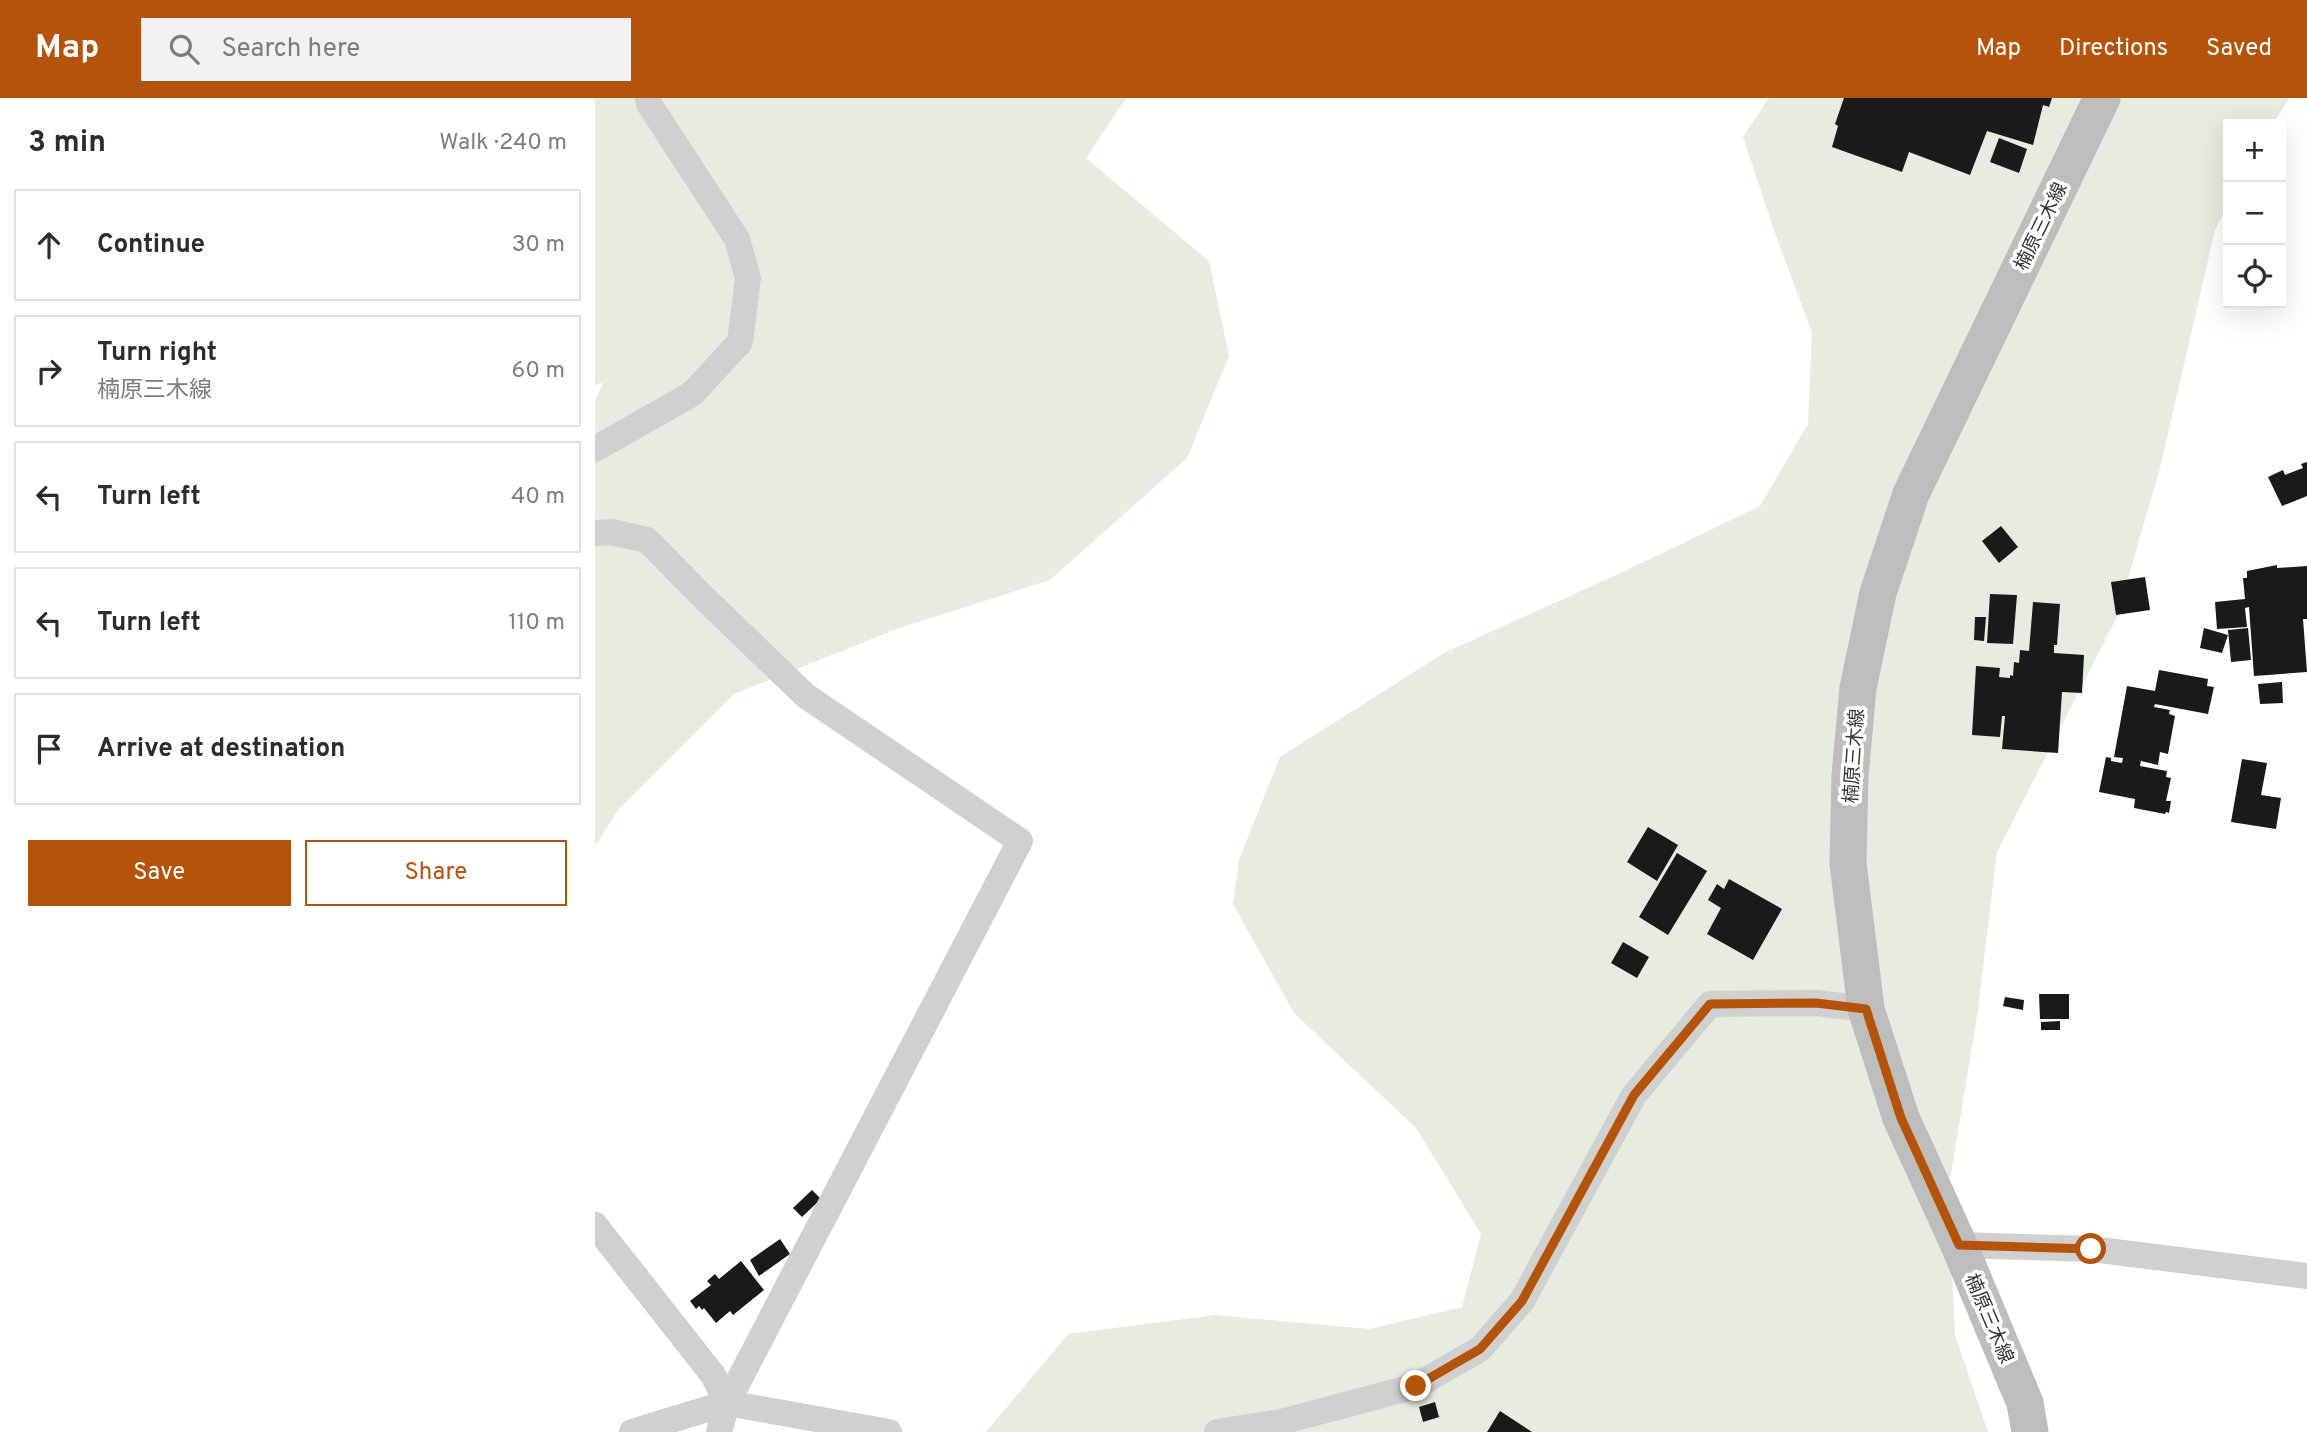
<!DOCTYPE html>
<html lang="en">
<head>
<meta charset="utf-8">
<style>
	:root { --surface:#fff; --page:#f2f2f3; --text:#2b2b33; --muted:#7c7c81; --line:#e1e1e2; --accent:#b45309 }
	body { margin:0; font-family:Overpass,"Noto Sans JP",sans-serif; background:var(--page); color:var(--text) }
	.controls { position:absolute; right:21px; top:21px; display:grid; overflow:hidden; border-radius:0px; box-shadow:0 7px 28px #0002 }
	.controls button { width:63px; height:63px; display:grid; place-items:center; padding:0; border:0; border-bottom:2px solid var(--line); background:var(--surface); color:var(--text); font:35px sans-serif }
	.stop { position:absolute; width:21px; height:21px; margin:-16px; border:5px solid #b45309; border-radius:50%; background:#fff }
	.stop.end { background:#b45309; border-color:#fff; box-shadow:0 2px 7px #0008 }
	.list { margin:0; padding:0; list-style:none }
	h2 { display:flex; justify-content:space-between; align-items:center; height:91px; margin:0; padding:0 28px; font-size:30px }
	h2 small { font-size:23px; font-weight:400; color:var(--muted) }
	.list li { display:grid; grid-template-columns:46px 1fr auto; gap:21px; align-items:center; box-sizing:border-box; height:112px; margin:0 14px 14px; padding:0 14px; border:2px solid var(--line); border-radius:0px }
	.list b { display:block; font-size:26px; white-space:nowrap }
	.list p { margin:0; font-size:23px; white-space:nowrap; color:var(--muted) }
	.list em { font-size:23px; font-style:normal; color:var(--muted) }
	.actions { display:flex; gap:14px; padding:21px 28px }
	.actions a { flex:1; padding:16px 0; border:2px solid var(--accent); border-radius:0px; text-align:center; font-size:24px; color:var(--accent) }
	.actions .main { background:var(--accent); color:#fff }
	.icon { flex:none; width:38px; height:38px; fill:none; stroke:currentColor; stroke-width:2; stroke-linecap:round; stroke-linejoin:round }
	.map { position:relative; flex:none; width:1712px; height:1334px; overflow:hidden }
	header { display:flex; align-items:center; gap:42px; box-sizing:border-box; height:98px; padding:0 35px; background:var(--accent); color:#fff }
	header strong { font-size:33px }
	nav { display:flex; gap:38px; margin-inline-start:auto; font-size:24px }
	.search { width:490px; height:63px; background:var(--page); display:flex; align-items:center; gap:18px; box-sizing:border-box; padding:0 24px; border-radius:0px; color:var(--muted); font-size:26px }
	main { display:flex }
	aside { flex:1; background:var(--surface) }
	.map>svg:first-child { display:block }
	.green { fill:#e6ecdf }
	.building { fill:#1a1a1a }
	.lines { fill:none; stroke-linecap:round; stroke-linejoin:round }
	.street { stroke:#d0d0d0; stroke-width:26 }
	.secondary { stroke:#bdbdbd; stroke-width:37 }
	.route { stroke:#b45309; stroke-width:9 }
	.labels { text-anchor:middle; stroke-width:7; stroke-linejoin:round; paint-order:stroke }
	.street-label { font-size:19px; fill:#333; stroke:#fff }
</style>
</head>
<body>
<header>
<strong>Map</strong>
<div class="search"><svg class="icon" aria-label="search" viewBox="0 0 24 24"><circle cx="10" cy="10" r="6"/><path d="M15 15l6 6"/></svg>Search here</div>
<nav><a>Map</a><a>Directions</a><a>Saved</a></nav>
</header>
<main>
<aside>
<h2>3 min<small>Walk · 240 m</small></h2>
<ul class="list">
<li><svg class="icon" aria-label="ahead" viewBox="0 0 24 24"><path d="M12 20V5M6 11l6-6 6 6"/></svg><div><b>Continue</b></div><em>30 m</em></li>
<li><svg class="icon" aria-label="right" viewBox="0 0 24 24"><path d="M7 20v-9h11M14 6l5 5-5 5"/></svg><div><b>Turn right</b><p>楠原三木線</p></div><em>60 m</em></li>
<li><svg class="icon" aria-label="left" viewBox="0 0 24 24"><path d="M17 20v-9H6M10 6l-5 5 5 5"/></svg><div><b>Turn left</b></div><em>40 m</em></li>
<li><svg class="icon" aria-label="left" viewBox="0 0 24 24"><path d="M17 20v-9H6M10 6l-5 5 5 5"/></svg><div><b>Turn left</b></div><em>110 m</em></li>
<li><svg class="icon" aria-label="arrive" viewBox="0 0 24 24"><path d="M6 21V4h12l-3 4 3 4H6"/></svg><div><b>Arrive at destination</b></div></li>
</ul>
<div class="actions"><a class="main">Save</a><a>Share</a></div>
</aside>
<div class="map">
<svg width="1712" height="1334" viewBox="0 0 1712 1334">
	<rect width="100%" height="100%" fill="#fff"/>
	<!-- green -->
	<g class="green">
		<path d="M0 0H531L491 60 614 163 634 258 592 360 455 482 304 530 139 596 23 712 0 748V303L8 285 0 287Z"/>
		<path d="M1174 0H1695L1677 26H1633V107L1620 132 1565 370 1522 519 1402 754 1382 919 1353 1094 1360 1237 1393 1334H391L473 1236 620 1217 774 1231 867 1209 886 1136 821 1030 699 915 638 806 644 762 685 659 849 555 1032 472 1165 408 1213 326 1217 235 1181 138 1148 39Z"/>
	</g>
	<!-- building -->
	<g class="building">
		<path d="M1249 0H1457L1454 9 1448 7 1438 47 1392 33 1375 77 1314 54 1307 74 1237 49 1243 28 1240 26Z"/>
		<path d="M1404 40 1432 51 1424 75 1395 64Z"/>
		<path d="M1712 364V398L1687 408 1673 379 1688 372 1690 377 1708 370 1706 366Z"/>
		<path d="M1406 428 1423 449 1404 465 1387 443Z"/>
		<path d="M1682 467V470L1712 468V521H1708L1712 574 1659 578 1654 509 1650 510 1652 529 1622 531 1620 504 1650 501 1648 480H1652V473Z"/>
		<path d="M1550 479 1555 512 1521 517 1516 484Z"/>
		<path d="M1395 496 1422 497 1418 546 1392 545Z"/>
		<path d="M1438 504 1465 506 1462 547H1459V555L1489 557 1487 595 1467 594 1463 655 1407 651 1410 618H1407L1405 639 1377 637 1381 568 1405 570 1404 579 1415 580V577L1418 578 1419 564 1424 565 1425 552 1434 553Z"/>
		<path d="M1380 519H1391L1389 543 1379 542Z"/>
		<path d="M1609 530 1633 537 1627 555 1605 550Z"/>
		<path d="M1653 530 1656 562 1636 564 1633 532Z"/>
		<path d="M1564 572 1613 581 1612 588 1619 589 1613 616 1560 606 1559 609 1575 612 1574 616 1580 618 1573 656 1565 654 1563 667 1546 663 1545 668 1572 673 1571 679 1576 680 1571 703H1576L1574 715 1571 714 1570 716 1539 710 1540 701 1504 694 1511 659 1516 660V663L1527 665 1528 660 1519 659 1532 588 1560 593Z"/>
		<path d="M1687 584 1688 605 1665 606 1663 586Z"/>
		<path d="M1647 661 1672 665 1666 697 1686 700 1681 731 1636 724Z"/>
		<path d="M1053 729 1083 747 1062 783 1032 764Z"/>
		<path d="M1082 755 1112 773 1073 837 1044 819Z"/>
		<path d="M1134 781 1187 811 1158 862 1112 836 1126 810 1113 802 1122 786 1129 791Z"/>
		<path d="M1028 844 1054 859 1042 880 1016 865Z"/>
		<path d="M1444 896H1474V921H1445Z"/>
		<path d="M1410 899 1429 902 1428 912 1408 908Z"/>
		<path d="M1465 923V932H1446V924Z"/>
		<path d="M217 1092 226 1101 207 1119 198 1110Z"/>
		<path d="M185 1141 195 1156 164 1178 155 1162Z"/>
		<path d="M146 1163 169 1192 138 1217 135 1213 121 1225 109 1210 107 1212 104 1208 101 1211 95 1203 116 1187 112 1183 120 1176 124 1181Z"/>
		<path d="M840 1304 844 1319 828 1324 824 1309Z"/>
		<path d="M905 1313 937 1334H892Z"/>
	</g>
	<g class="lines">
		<!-- street -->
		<g class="street">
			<path d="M0 351 97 296 145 244 153 180 142 141 54 6 53 0"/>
			<path d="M0 435 16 434 52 442 108 499 211 598 425 743 132 1305 124 1334"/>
			<path d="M0 1127 118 1277 132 1305"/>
			<path d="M1364 1147 1496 1151 1712 1178"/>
			<path d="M37 1334 132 1305 294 1334"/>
			<path d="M622 1334 686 1324 821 1288 885 1251 927 1203 1039 997 1115 906 1221 905 1271 911"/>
		</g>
		<!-- secondary -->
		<path class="secondary" d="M1435 1334 1430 1305 1364 1147 1306 1020 1271 911 1253 765 1255 678 1263 590 1283 495 1316 396 1507 0"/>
	</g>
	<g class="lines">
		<!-- route -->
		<path class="route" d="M821 1288 885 1251 927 1203 1039 997 1115 906 1221 905 1271 911 1306 1020 1364 1147 1496 1151"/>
	</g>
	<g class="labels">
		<!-- street labels -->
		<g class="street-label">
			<text transform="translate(1445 128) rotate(-64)" y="7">楠原三木線</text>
			<text transform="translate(1258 658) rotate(-86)" y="7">楠原三木線</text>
			<text transform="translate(1395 1220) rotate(67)" y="7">楠原三木線</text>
		</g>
	</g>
</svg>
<div class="controls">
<button>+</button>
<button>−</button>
<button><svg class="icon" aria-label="locate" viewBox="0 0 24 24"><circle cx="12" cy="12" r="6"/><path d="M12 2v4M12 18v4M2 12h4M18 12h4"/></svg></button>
</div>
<div class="stop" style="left:1496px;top:1151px"></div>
<div class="stop end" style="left:821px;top:1288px"></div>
</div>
</main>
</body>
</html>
